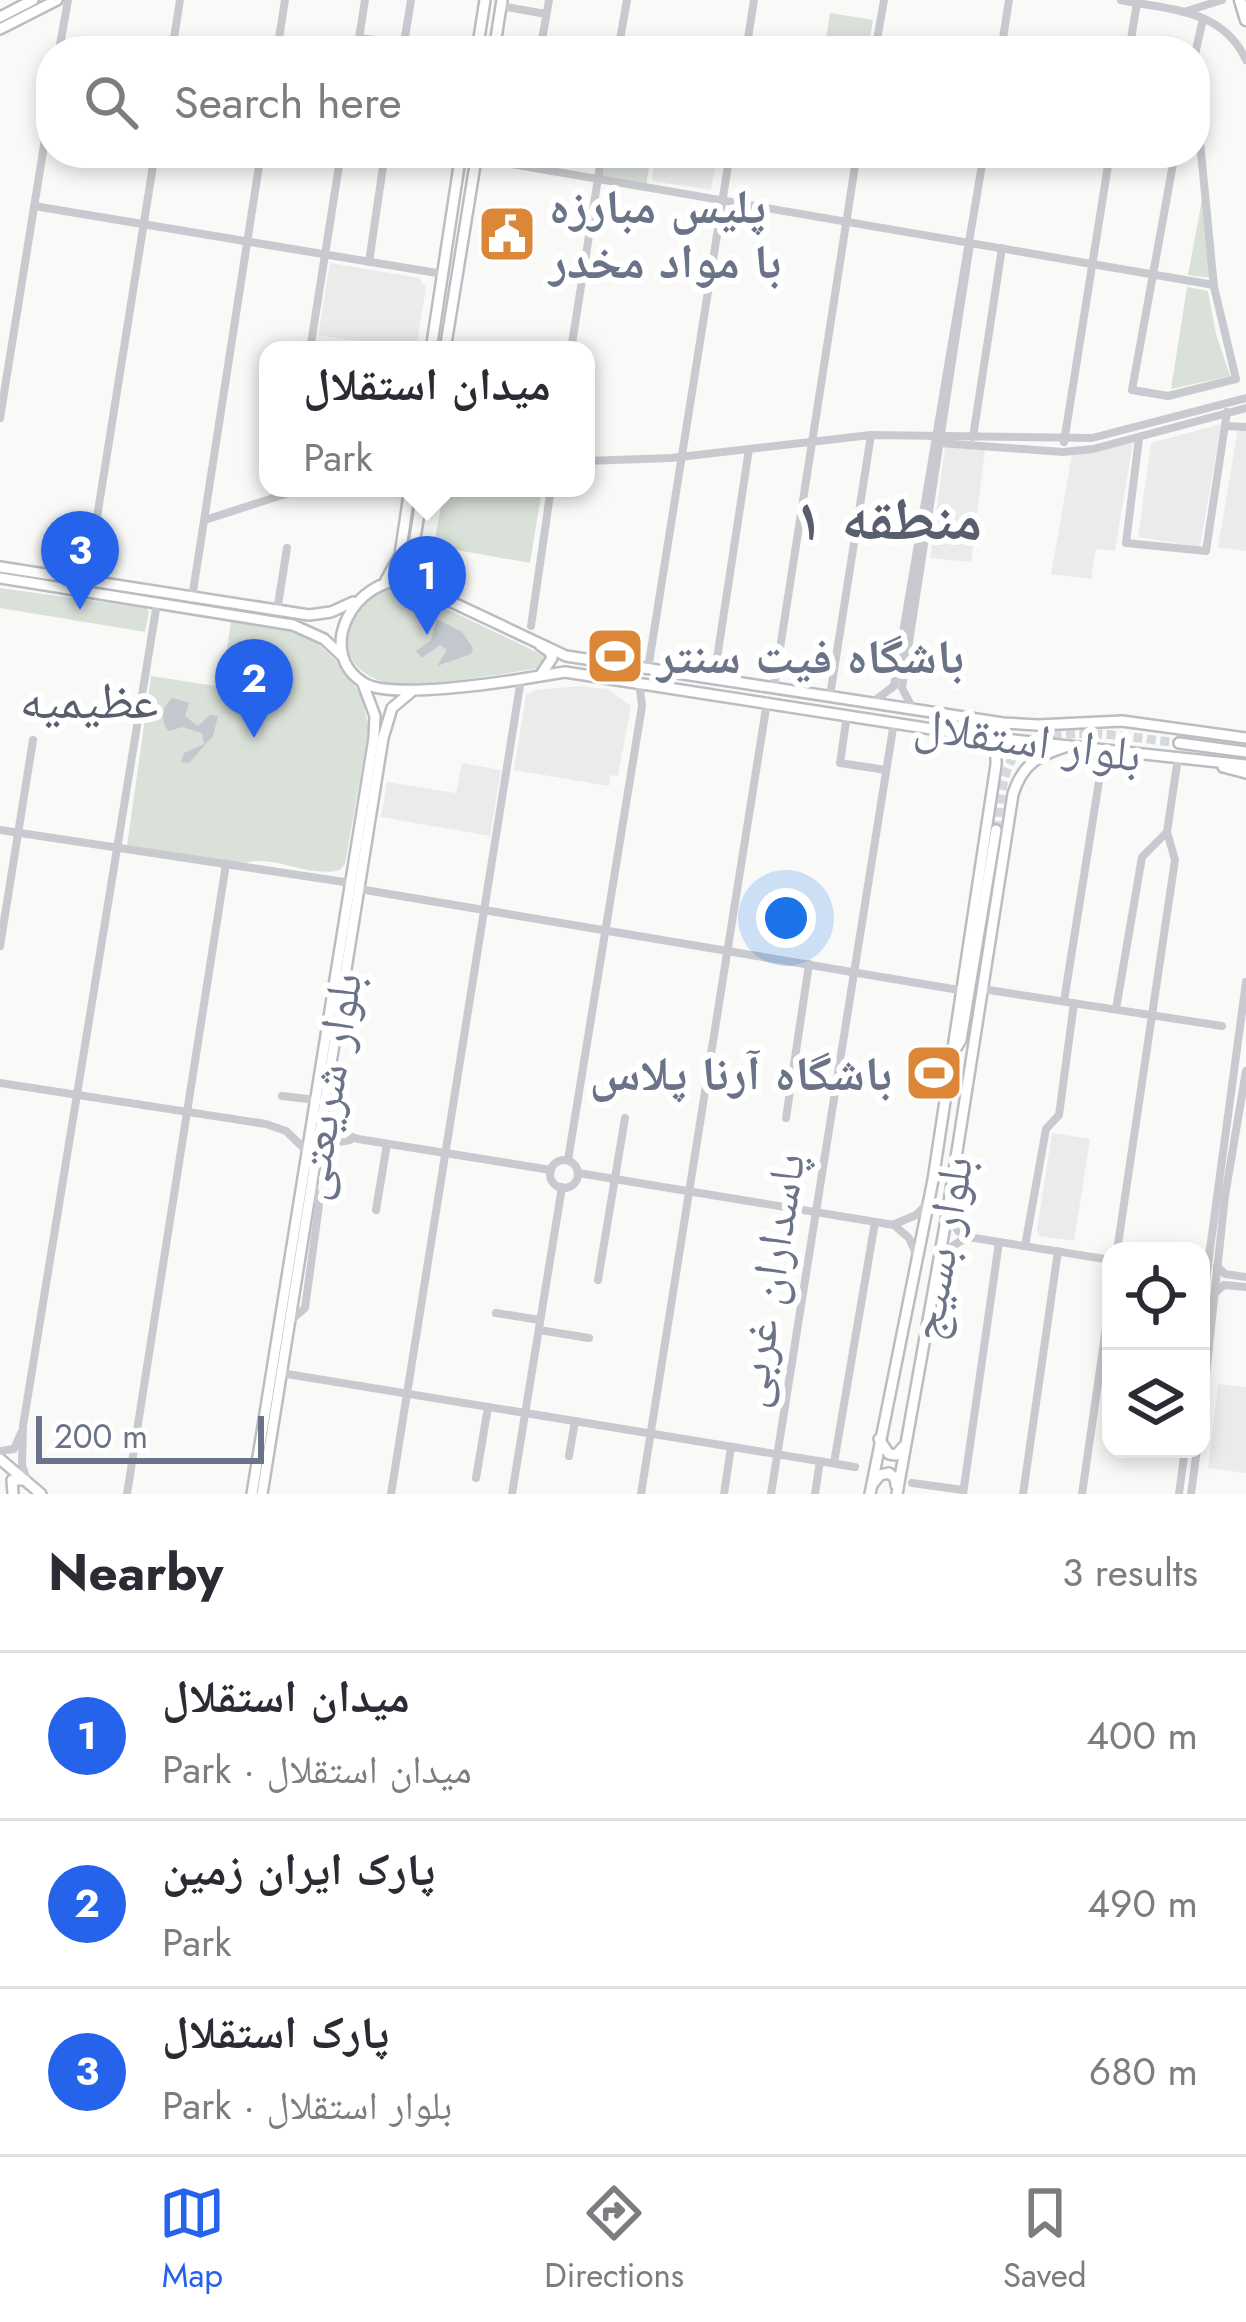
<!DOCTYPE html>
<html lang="en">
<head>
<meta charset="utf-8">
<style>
	:root { --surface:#fff; --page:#f2f2f3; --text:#2b2b33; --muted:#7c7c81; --line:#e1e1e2; --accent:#2563eb }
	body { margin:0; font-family:Jost,"Noto Naskh Arabic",sans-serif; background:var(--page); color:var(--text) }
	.controls { position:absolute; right:36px; bottom:36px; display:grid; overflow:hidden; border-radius:24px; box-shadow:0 6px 18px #0003 }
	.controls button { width:108px; height:108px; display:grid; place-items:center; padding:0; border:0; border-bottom:3px solid var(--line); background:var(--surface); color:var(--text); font:60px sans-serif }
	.scale { position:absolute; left:36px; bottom:30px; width:228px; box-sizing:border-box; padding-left:12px; border:6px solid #6a7387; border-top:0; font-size:33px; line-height:42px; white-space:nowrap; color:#6a7387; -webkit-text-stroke:9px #fff; paint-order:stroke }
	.you { position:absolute; left:786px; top:918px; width:42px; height:42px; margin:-30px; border:9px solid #fff; border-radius:50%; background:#1a73e8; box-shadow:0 0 0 18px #1a73e833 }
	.badge { display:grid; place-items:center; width:78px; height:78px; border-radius:50%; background:var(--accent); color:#fff; font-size:39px; font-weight:700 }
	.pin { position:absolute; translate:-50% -99px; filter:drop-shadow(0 3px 6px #0008) }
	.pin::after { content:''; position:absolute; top:63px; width:42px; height:36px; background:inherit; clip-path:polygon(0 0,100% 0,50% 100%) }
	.popup { position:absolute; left:259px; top:341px; width:336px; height:156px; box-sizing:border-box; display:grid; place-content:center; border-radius:24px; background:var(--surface); filter:drop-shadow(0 3px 9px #0005); font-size:39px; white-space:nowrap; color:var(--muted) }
	.popup b { font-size:45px; color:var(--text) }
	.popup::after { content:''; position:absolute; left:50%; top:100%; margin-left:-24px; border:24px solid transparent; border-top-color:var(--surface) }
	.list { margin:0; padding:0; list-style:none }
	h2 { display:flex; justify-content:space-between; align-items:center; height:156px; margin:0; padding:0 48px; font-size:51px }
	h2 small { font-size:39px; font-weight:400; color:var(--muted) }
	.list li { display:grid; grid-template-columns:78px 1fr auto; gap:36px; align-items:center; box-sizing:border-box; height:168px; padding:0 48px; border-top:3px solid var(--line) }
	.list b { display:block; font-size:45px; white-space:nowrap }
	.list p { margin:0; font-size:39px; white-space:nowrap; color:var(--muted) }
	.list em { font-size:39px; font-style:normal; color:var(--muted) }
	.icon { flex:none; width:66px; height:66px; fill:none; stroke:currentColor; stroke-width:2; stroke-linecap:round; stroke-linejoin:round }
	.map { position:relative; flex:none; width:1246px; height:1494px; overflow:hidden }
	.search { position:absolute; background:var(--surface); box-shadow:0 6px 18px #0003; left:36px; right:36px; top:36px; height:132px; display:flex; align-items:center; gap:30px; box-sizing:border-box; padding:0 42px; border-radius:48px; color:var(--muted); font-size:45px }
	.sheet { height:660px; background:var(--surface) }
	nav { display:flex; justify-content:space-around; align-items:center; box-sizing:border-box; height:168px; border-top:3px solid var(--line); background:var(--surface); font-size:33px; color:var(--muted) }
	nav a { display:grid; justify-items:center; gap:6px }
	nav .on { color:var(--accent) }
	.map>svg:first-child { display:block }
	.built { fill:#eaebeb }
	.green { fill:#dae1d9 }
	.water { fill:#c2c8ce }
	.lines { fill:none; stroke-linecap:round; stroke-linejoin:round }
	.major-tunnel { stroke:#d5d8dc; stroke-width:9; stroke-dasharray:9 4.5; stroke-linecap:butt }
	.major-casing { stroke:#bbbdc2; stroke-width:14 }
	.highway-casing { stroke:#b9bbbf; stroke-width:15 }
	.minor { stroke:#c8cacf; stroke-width:8 }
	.major { stroke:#fff; stroke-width:9 }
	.highway { stroke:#fff; stroke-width:10 }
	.labels { text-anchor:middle; stroke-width:12; stroke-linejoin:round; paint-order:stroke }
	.poi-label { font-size:48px; font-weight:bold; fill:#6a7387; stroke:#fff; text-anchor:start }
	.street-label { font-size:48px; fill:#6a7387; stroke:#fff }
	.neighbourhood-label { font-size:51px; fill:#585e6d; stroke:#fff }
	.district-label { font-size:60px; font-weight:bold; fill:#585e6d; stroke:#fff }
</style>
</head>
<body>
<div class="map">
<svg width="1246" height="1494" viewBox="0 0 1246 1494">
	<rect width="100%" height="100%" fill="#f9faf8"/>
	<!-- built -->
	<g class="built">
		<path d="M656 153 717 155 711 190 652 181Z"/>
		<path d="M330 263 419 278 426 288 416 350 318 335Z"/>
		<path d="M1221 424 1200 547 1138 537 1151 443Z"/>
		<path d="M1238 428 1246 430V551L1218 547Z"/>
		<path d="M1133 443 1115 551 1096 549 1091 579 1051 574 1072 455Z"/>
		<path d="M945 447 985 450 971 562 930 558Z"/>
		<path d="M580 686 607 689 631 706 618 776 611 775 609 786 514 770 526 695 535 690Z"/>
		<path d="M462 763 501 770 490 836 381 817 387 782 456 793Z"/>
		<path d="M1052 1133 1090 1139 1074 1241 1040 1236 1037 1230Z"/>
		<path d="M1218 1384 1246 1387V1473L1208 1468Z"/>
	</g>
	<!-- green -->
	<g class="green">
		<path d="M830 13 873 20 868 51H824Z"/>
		<path d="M602 153H651L646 187 598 179Z"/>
		<path d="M1204 189 1211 278 1188 275Z"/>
		<path d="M1187 287 1208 291 1216 334 1230 376 1171 389Z"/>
		<path d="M444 488H495L541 496 530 563 434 546Z"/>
		<path d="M0 588 146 608 149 612 145 632 0 608Z"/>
		<path d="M403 588 549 658 541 668C506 673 410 691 381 681 322 661 347 590 403 588Z"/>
		<path d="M231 620 299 631 313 639 345 669 361 696 369 727 345 864 340 870C306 879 272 851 239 865L127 846 151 676 222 687Z"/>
	</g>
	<!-- water -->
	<g class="water">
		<path d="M437 619 462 632 473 648 471 654 437 666 447 650 440 645 422 658 416 651 431 640Z"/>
		<path d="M173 698 189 703 185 716 198 726 210 715 218 716 213 736 189 763 181 762 184 753 204 744 202 733 182 727 169 731C159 722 163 704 173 698Z"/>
	</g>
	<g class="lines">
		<!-- major-tunnel -->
		<path class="major-tunnel" d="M996 830C1000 808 1001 775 1014 756 1040 718 1139 739 1179 743"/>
		<!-- major casing -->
		<g class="major-casing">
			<g id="major">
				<path d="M0 17 33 0"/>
				<path d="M0 29 57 0"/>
				<path d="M477 51 485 0"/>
				<path d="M494 51 502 0"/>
				<path d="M431 350 461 153"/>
				<path d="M445 350 477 153"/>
				<path d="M0 567 309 615 331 612 353 602"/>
				<path d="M0 578 293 625 324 639 341 655"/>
				<path d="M386 580 400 555 410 488"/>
				<path d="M414 583 412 557 423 488"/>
				<path d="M540 645 550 652 552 658 540 676C506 682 391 700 364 683 313 651 356 576 407 581L566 656 1003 723 1038 725 1122 721 1246 738"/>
				<path d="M540 676 565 672 977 736 1246 765"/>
				<path d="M1179 743 1246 752"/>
				<path d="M1223 767 1246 773"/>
				<path d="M956 1048 961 1040 996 830"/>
				<path d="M879 1439 889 1454 896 1455 903 1447"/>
				<path d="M0 1459 41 1494"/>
				<path d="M872 1485 880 1475 889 1473 895 1478 896 1485"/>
				<path d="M13 1494 12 1480H24"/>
				<path d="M252 1494 374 738 375 716 363 684"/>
				<path d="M262 1494 383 738 392 708 411 692"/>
				<path d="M870 1494 933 1180 996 765V751L977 736"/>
				<path d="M897 1494 948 1209 1013 794C1023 763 1039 755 1068 746"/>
			</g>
		</g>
		<!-- highway casing -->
		<g class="highway-casing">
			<path id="highway" d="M1240 0 1246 20"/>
		</g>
		<!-- minor -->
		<g class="minor">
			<path d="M1121 0C1170 10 1223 9 1246 60"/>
			<path d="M501 6 546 14"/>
			<path d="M1184 12 1222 0"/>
			<path d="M359 38 414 45 413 51"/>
			<path d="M404 43 411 0"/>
			<path d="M59 51 68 0"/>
			<path d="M172 51 180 0"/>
			<path d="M277 51 285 0"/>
			<path d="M357 51 365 0"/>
			<path d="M540 51 549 0"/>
			<path d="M618 51 627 0"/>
			<path d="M746 51 754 0"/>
			<path d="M875 51 884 0"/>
			<path d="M1001 51 1009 0"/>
			<path d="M1129 51 1137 3"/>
			<path d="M1195 54 1203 19"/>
			<path d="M1175 153 1132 390 1168 396 1236 379 1214 287 1195 90"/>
			<path d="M476 158 1214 285"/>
			<path d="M34 206 443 274"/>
			<path d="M369 262 385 153"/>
			<path d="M310 350 341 153"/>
			<path d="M366 350V346"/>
			<path d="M571 350 602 153"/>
			<path d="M0 418 51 102"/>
			<path d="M1225 426 1246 427"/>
			<path d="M973 437 1002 248"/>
			<path d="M1139 438 1126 543 1206 551 1227 412"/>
			<path d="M1064 442 1110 153"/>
			<path d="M940 443 1063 452 1093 449 1246 408"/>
			<path d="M586 461 671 458 871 435 1092 438 1246 398"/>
			<path d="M205 520 304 488"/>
			<path d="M87 580 155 153"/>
			<path d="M192 598 261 153"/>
			<path d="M277 611 287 548"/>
			<path d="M531 626 551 488"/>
			<path d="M648 669 730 153"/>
			<path d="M714 678 749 449"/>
			<path d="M774 687 857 153"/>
			<path d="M830 696 871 435"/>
			<path d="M873 702 894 686 984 153"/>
			<path d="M912 707 902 688 970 244"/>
			<path d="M847 715 840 763 886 770"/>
			<path d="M0 830 351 883"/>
			<path d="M359 889 959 990"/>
			<path d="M0 946 33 740"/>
			<path d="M982 989 1222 1026"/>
			<path d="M1064 1001 1104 750"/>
			<path d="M1116 1009 1142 857 1166 833"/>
			<path d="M0 1083 266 1124 286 1131 307 1151"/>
			<path d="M282 1096 316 1100"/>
			<path d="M324 1115 339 1132 358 1139 551 1170"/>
			<path d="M786 1118 809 964"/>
			<path d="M317 1155 328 1144 350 1140"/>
			<path d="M568 1160 642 706 639 682"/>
			<circle cx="564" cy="1174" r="14"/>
			<path d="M578 1173 894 1225"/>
			<path d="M376 1210 387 1144"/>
			<path d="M948 1210 958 1231 968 1237"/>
			<path d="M895 1224 916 1215 927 1204"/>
			<path d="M894 1225 909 1238 917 1256"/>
			<path d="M968 1237 1111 1260"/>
			<path d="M1025 1246 1046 1129 1059 1115 1074 1003"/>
			<path d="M1117 1251 1175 860 1167 832 1178 758"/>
			<path d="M940 1254 967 1237"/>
			<path d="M1217 1266 1225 1274 1246 1277"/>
			<path d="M598 1280 625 1118"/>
			<path d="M1216 1292 1224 1285 1246 1287"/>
			<path d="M496 1313 540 1320"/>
			<path d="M1201 1316 1246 982"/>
			<path d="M290 1321 305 1308 319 1205 312 1182"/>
			<path d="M539 1330 589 1338"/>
			<path d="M281 1373 855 1467"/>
			<path d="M1201 1421 1225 1196 1246 1071"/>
			<path d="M0 1451 14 1449 21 1433"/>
			<path d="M569 1456 575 1421"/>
			<path d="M834 1463 875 1222"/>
			<path d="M476 1478 488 1407"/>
			<path d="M28 1483 22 1465 23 1426 157 603"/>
			<path d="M912 1483 963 1490"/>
			<path d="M127 1494 226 864"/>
			<path d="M391 1494 521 679"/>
			<path d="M512 1494 562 1187"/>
			<path d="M641 1494 767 702"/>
			<path d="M724 1494 731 1447"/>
			<path d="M771 1494 894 722"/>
			<path d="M815 1494 820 1461"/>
			<path d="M963 1494 999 1242"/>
			<path d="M1023 1494 1058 1251"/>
			<path d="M1082 1494 1111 1293"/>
			<path d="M1179 1494 1185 1449"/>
			<path d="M1191 1494 1197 1449"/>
		</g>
		<!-- major -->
		<use href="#major" class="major"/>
		<!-- highway -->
		<use href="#highway" class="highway"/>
	</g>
	<!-- icons -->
	<defs>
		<g id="civic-square" transform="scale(3)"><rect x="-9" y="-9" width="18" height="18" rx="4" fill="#db8737" stroke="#fff"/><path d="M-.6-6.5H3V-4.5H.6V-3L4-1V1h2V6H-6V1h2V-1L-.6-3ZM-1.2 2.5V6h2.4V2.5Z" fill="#fff"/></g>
		<g id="stadium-square" transform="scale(3)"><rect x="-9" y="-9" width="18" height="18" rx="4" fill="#db8737" stroke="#fff"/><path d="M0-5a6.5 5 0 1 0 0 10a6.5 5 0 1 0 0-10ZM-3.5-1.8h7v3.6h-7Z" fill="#fff"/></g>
	</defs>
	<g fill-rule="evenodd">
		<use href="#civic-square" x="507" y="234"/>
		<use href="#stadium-square" x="615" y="656"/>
		<use href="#stadium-square" x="934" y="1073"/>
	</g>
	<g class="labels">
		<!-- poi labels -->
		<g class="poi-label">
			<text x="549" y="223">پلیس مبارزه<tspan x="549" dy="55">با مواد مخدر</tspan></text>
			<text x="657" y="673">باشگاه فیت سنتر</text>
			<text x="892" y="1090" text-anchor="end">باشگاه آرنا پلاس</text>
		</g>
		<!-- street labels -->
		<g class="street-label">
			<text transform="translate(1028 739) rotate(8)" y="17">بلوار استقلال</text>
			<text transform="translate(327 1086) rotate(-81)" y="17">بلوار شریعتی</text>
			<text transform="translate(940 1248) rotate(-80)" y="17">بلوار بسیج</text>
			<text transform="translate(768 1280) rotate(-81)" y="17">پاسداران غربی</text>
		</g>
		<!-- neighbourhood labels -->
		<g class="neighbourhood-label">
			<text x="89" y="718">عظیمیه</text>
		</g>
		<!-- district labels -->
		<g class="district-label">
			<text x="888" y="540">منطقه ۱</text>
		</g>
	</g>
</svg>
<div class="controls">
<button><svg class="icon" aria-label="locate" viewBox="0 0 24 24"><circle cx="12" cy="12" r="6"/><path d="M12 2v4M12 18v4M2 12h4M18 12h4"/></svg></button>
<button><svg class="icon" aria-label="layers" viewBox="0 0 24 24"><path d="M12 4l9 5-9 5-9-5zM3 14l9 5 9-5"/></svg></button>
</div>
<div class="scale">200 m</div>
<div class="you"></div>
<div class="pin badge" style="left:427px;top:635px">1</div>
<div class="popup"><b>میدان استقلال</b>Park</div>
<div class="pin badge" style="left:254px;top:738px">2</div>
<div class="pin badge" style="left:80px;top:610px">3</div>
<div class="search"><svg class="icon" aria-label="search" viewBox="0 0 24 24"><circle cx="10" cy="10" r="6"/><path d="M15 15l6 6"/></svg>Search here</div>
</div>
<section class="sheet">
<h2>Nearby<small>3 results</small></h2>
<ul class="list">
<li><span class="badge">1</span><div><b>میدان استقلال</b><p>Park · میدان استقلال</p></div><em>400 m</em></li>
<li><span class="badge">2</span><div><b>پارک ایران زمین</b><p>Park</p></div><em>490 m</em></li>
<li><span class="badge">3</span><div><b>پارک استقلال</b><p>Park · بلوار استقلال</p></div><em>680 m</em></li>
</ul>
</section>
<nav>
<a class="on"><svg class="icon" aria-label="map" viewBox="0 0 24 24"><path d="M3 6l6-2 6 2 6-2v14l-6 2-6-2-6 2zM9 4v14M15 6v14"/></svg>Map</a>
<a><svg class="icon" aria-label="directions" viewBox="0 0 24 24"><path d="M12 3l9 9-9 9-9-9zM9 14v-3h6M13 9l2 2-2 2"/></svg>Directions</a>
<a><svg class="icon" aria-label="saved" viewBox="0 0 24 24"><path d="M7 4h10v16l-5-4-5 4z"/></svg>Saved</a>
</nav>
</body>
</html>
